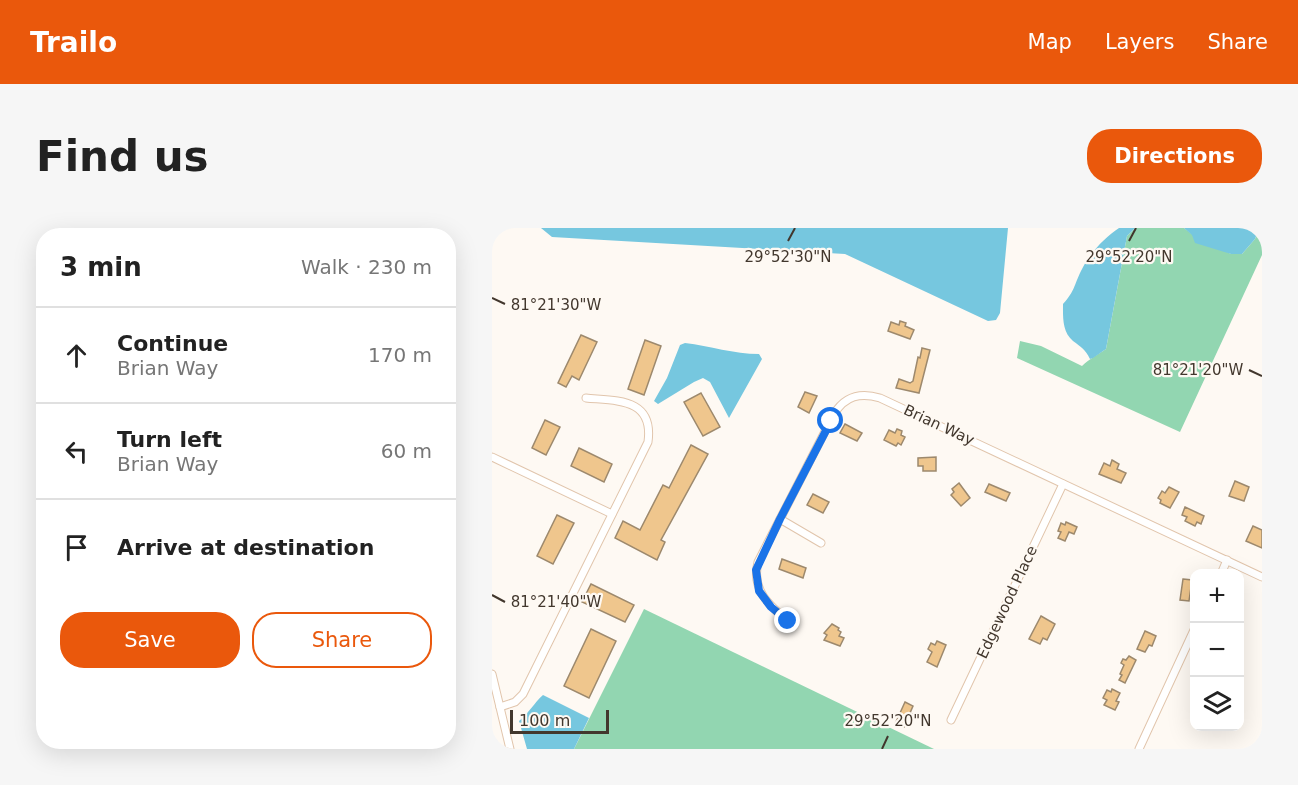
<!DOCTYPE html>
<html lang="en">
<head>
<meta charset="utf-8">
<style>
	:root { --surface:#fff; --page:#f6f6f6; --text:#222; --muted:#767676; --line:#e0e0e0; --accent:#ea580c }
	body { margin:0; font-family:"DejaVu Sans",sans-serif; background:var(--page); color:var(--text) }
	.controls { position:absolute; right:18px; bottom:18px; display:grid; overflow:hidden; border-radius:12px; box-shadow:0 6px 24px #0002 }
	.controls button { width:54px; height:54px; display:grid; place-items:center; padding:0; border:0; border-bottom:2px solid var(--line); background:var(--surface); color:var(--text); font:30px sans-serif }
	.scale { position:absolute; left:18px; bottom:15px; width:99px; box-sizing:border-box; padding-left:6px; border:3px solid #42372d; border-top:0; font-size:16px; line-height:21px; white-space:nowrap; color:#42372d; -webkit-text-stroke:4px #fef9f3; paint-order:stroke }
	.stop { position:absolute; width:18px; height:18px; margin:-14px; border:4px solid #1a73e8; border-radius:50%; background:#fff }
	.stop.end { background:#1a73e8; border-color:#fff; box-shadow:0 2px 6px #0008 }
	.list { margin:0; padding:0; list-style:none }
	h2 { display:flex; justify-content:space-between; align-items:center; height:78px; margin:0; padding:0 24px; font-size:26px }
	h2 small { font-size:20px; font-weight:400; color:var(--muted) }
	.list li { display:grid; grid-template-columns:39px 1fr auto; gap:18px; align-items:center; box-sizing:border-box; height:96px; padding:0 24px; border-top:2px solid var(--line) }
	.list b { display:block; font-size:22px; white-space:nowrap }
	.list p { margin:0; font-size:20px; white-space:nowrap; color:var(--muted) }
	.list em { font-size:20px; font-style:normal; color:var(--muted) }
	.actions { display:flex; gap:12px; padding:18px 24px }
	.actions a { flex:1; padding:14px 0; border:2px solid var(--accent); border-radius:24px; text-align:center; font-size:21px; color:var(--accent) }
	.actions .main { background:var(--accent); color:#fff }
	.icon { flex:none; width:33px; height:33px; fill:none; stroke:currentColor; stroke-width:2; stroke-linecap:round; stroke-linejoin:round }
	.map { position:relative; flex:none; width:770px; height:521px; overflow:hidden; border-radius:24px }
	header { display:flex; align-items:center; gap:36px; box-sizing:border-box; height:84px; padding:0 30px; background:var(--accent); color:#fff }
	header strong { font-size:28px }
	nav { display:flex; gap:33px; margin-inline-start:auto; font-size:21px }
	.intro { display:flex; align-items:center; justify-content:space-between; box-sizing:border-box; height:144px; padding:0 36px }
	h1 { margin:0; font-size:42px }
	.button { padding:15px 27px; border-radius:24px; background:var(--accent); color:#fff; font-size:21px; font-weight:700 }
	main { display:flex; gap:36px; padding:0 36px }
	aside { flex:1; background:var(--surface); border-radius:24px; box-shadow:0 6px 24px #0002 }
	.map>svg:first-child { display:block }
	.forest { fill:#92d6b1 }
	.water { fill:#76c7df }
	.building { fill:#efc68d; stroke:#9d896d; stroke-width:1.5 }
	.lines { fill:none; stroke-linecap:round; stroke-linejoin:round }
	.minor-casing { stroke:#e1c5ac; stroke-width:9 }
	.minor { stroke:#fff; stroke-width:7 }
	.route { stroke:#1a73e8; stroke-width:8 }
	.ticks { fill:none; stroke:#42372d; stroke-width:2 }
	.labels { text-anchor:middle; stroke-width:4.5; stroke-linejoin:round; paint-order:stroke }
	.street-label { font-size:15px; fill:#42372d; stroke:#fef9f3 }
	.ticks-label { font-size:15px; text-anchor:middle; fill:#42372d; stroke:#fef9f3; stroke-width:4.5; stroke-linejoin:round; paint-order:stroke }
</style>
</head>
<body>
<header>
<strong>Trailo</strong>
<nav><a>Map</a><a>Layers</a><a>Share</a></nav>
</header>
<div class="intro"><h1>Find us</h1><a class="button">Directions</a></div>
<main>
<aside>
<h2>3 min<small>Walk · 230 m</small></h2>
<ul class="list">
<li><svg class="icon" aria-label="ahead" viewBox="0 0 24 24"><path d="M12 20V5M6 11l6-6 6 6"/></svg><div><b>Continue</b><p>Brian Way</p></div><em>170 m</em></li>
<li><svg class="icon" aria-label="left" viewBox="0 0 24 24"><path d="M17 20v-9H6M10 6l-5 5 5 5"/></svg><div><b>Turn left</b><p>Brian Way</p></div><em>60 m</em></li>
<li><svg class="icon" aria-label="arrive" viewBox="0 0 24 24"><path d="M6 21V4h12l-3 4 3 4H6"/></svg><div><b>Arrive at destination</b></div></li>
</ul>
<div class="actions"><a class="main">Save</a><a>Share</a></div>
</aside>
<div class="map">
<svg width="770" height="521" viewBox="0 0 770 521">
	<rect width="100%" height="100%" fill="#fef9f3"/>
	<!-- forest -->
	<g class="forest">
		<path d="M643 0H692L701 7 739 26H750L763 11 767 0H770V27L688 204 525 130 528 113 549 118 590 138C597 131 605 127 614 121L635 8Z"/>
		<path d="M152 381 442 521H82Z"/>
	</g>
	<!-- water -->
	<g class="water">
		<path d="M49 0H516L508 85 504 92 496 93 353 26 60 9Z"/>
		<path d="M627 0H643L635 8 614 121 601 130 598 131C593 121 589 119 581 113 570 104 571 89 571 76 583 63 582 57 589 43 597 26 612 10 627 0Z"/>
		<path d="M692 0H767L763 11 750 26H739L703 15 700 7Z"/>
		<path d="M193 115C218 118 242 126 267 126L270 131 237 190 218 154 211 150 202 154 166 176 162 173 175 150 188 117Z"/>
		<path d="M51 467 97 490 82 521H35L27 493C37 485 42 475 51 467Z"/>
	</g>
	<!-- building -->
	<g class="building">
		<path d="M408 93 414 95 413 98 422 102 418 111 396 103 399 94 407 97Z"/>
		<path d="M89 107 105 114 87 152 80 148 74 159 66 155Z"/>
		<path d="M153 112 169 118 152 167 136 161Z"/>
		<path d="M430 120 438 122 427 165 404 160 407 151 418 155 421 153 426 129 428 130Z"/>
		<path d="M313 164 325 168 317 185 306 179Z"/>
		<path d="M209 165 228 199 211 208 192 174Z"/>
		<path d="M53 192 68 199 54 227 40 220Z"/>
		<path d="M353 196 370 205 365 213 348 205Z"/>
		<path d="M405 201 410 203 409 207 413 209 409 217 406 215 404 218 392 212 397 202 403 205Z"/>
		<path d="M199 217 216 226 169 312 173 314 165 332 123 310 131 293 148 302 171 257 177 260Z"/>
		<path d="M87 220 120 236 112 254 79 238Z"/>
		<path d="M444 229V243H431V238H426V230Z"/>
		<path d="M620 232 627 236 625 241 634 245 629 255 607 246 612 235 618 238Z"/>
		<path d="M743 253 757 259 752 273 737 268Z"/>
		<path d="M467 255 478 270 469 278 459 267 462 264 460 261Z"/>
		<path d="M497 256 518 265 514 273 493 264Z"/>
		<path d="M677 259 687 264 678 280 668 275 669 272 666 270 670 263 673 265Z"/>
		<path d="M321 266 337 274 331 285 315 277Z"/>
		<path d="M693 279 712 288 709 296 705 294 703 298 693 293 695 289 690 287Z"/>
		<path d="M65 287 82 295 61 336 45 328Z"/>
		<path d="M574 294 585 299 582 306 577 304 573 313 566 310 569 304 566 303 569 295 573 297Z"/>
		<path d="M761 298 770 302V320L754 313Z"/>
		<path d="M290 331 314 340 311 350 287 341Z"/>
		<path d="M691 351 700 352 697 373 688 372Z"/>
		<path d="M99 356 142 377 133 394 90 374Z"/>
		<path d="M549 388 563 396 555 412 551 410 548 416 537 411Z"/>
		<path d="M340 396 347 400 346 402 349 404 347 408 352 410 348 418 332 412 335 407 332 405Z"/>
		<path d="M99 401 124 413 97 470 72 458Z"/>
		<path d="M653 403 664 408 660 418 657 417 653 424 645 421Z"/>
		<path d="M445 413 454 417 445 439 435 434 440 424 436 421 439 415 443 417Z"/>
		<path d="M637 428 644 432 633 455 627 452 630 447 628 446 632 437 629 435 631 431 634 432Z"/>
		<path d="M620 461 628 465 624 473 627 474 623 482 612 477 615 472 611 470 615 462 619 464Z"/>
		<path d="M413 474 421 478 418 485 420 486 412 499 403 496Z"/>
	</g>
	<g class="lines">
		<!-- minor casing -->
		<g class="minor-casing">
			<g id="minor">
				<path d="M0 229 120 286"/>
				<path d="M288 291 329 315"/>
				<path d="M729 346 735 332"/>
				<path d="M296 393C277 377 259 362 266 334L342 186C353 168 368 164 388 170L770 349"/>
				<path d="M0 446 18 521"/>
				<path d="M8 479 23 474 31 466 156 214C162 170 125 173 94 170"/>
				<path d="M459 492 571 256"/>
				<path d="M647 521 702 402"/>
			</g>
		</g>
		<!-- minor -->
		<use href="#minor" class="minor"/>
	</g>
	<g class="lines">
		<!-- route -->
		<path class="route" d="M296 393 279 379 267 363 264 342 288 291 339 193"/>
	</g>
	<!-- ticks -->
	<path class="ticks" d="M296 13 303 0M637 13 644 0M0 70 13 76M757 142 770 148M0 367 13 374M390 521 396 508"/>
	<g class="labels">
		<!-- street labels -->
		<g class="street-label">
			<text transform="translate(447 197) rotate(25)" y="5">Brian Way</text>
			<text transform="translate(515 374) rotate(-65)" y="5">Edgewood Place</text>
		</g>
	</g>
	<g class="ticks-label">
		<text x="296" y="34">29°52'30"N</text>
		<text x="637" y="34">29°52'20"N</text>
		<text x="64" y="82">81°21'30"W</text>
		<text x="706" y="147">81°21'20"W</text>
		<text x="64" y="379">81°21'40"W</text>
		<text x="396" y="498">29°52'20"N</text>
	</g>
</svg>
<div class="controls">
<button>+</button>
<button>−</button>
<button><svg class="icon" aria-label="layers" viewBox="0 0 24 24"><path d="M12 4l9 5-9 5-9-5zM3 14l9 5 9-5"/></svg></button>
</div>
<div class="scale">100 m</div>
<div class="stop" style="left:339px;top:193px"></div>
<div class="stop end" style="left:296px;top:393px"></div>
</div>
</main>
</body>
</html>
